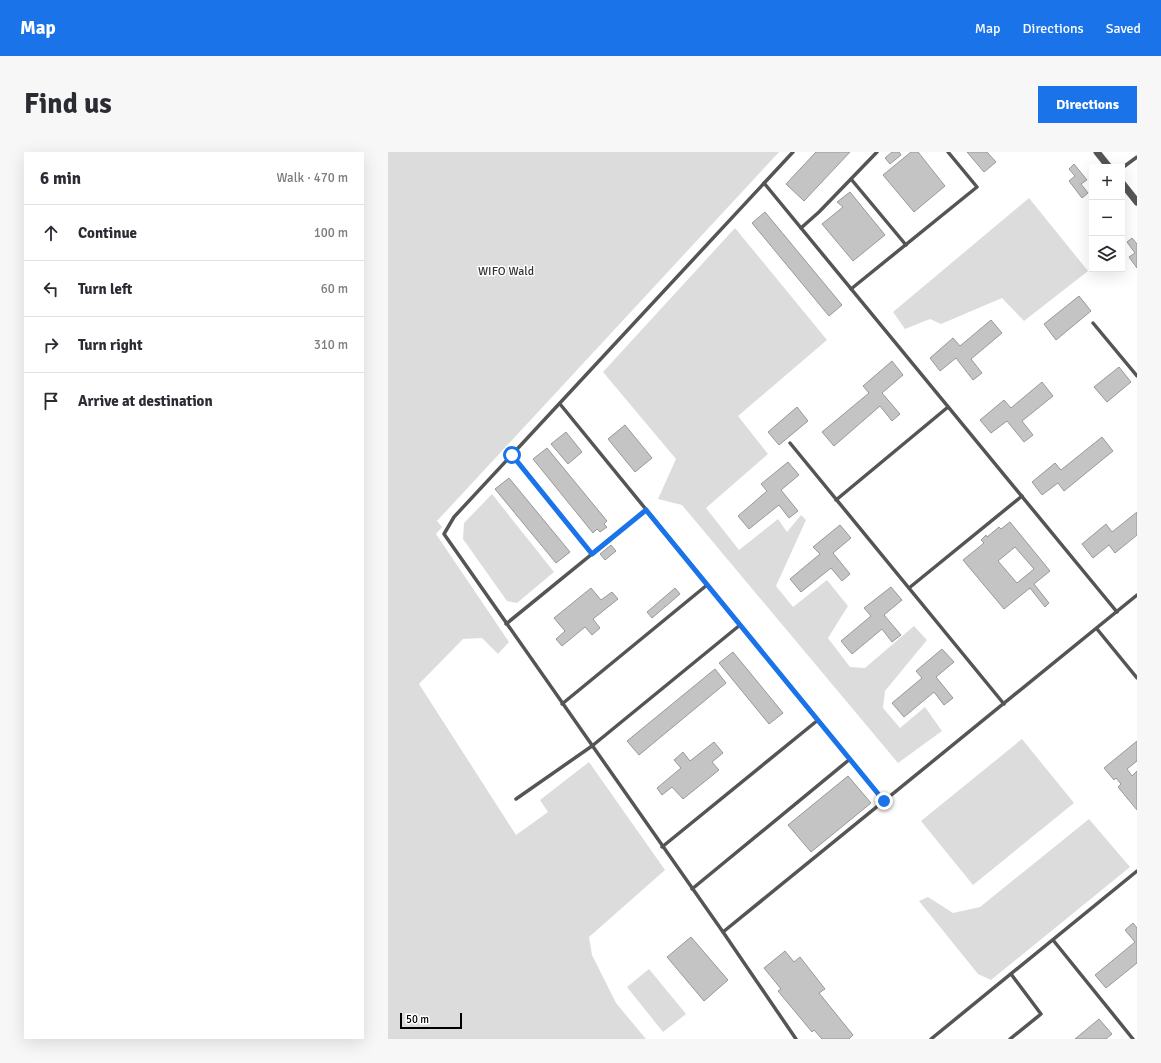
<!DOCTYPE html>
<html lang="en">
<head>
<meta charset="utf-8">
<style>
	:root { --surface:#fff; --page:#f7f7f7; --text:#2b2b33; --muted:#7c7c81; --line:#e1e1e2; --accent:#1a73e8 }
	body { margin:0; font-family:Signika,sans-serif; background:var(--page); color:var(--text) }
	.controls { position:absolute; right:12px; top:12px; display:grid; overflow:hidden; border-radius:0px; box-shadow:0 4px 16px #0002 }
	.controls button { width:36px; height:36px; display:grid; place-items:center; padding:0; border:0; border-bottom:1px solid var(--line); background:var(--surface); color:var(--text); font:20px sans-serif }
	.scale { position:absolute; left:12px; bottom:10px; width:62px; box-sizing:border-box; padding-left:4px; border:2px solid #000; border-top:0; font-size:11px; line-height:14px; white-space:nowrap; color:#000; -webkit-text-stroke:3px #fff; paint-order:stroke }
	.stop { position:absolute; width:12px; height:12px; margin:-9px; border:3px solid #1a73e8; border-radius:50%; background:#fff }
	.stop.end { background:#1a73e8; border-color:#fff; box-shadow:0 1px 4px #0008 }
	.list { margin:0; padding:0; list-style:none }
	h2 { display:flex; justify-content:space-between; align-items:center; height:52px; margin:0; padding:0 16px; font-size:17px }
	h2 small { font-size:13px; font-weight:400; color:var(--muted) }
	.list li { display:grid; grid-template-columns:26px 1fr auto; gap:12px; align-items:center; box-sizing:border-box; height:56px; padding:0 16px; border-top:1px solid var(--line) }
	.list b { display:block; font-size:15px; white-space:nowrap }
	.list em { font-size:13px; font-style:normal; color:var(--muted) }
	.icon { flex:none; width:22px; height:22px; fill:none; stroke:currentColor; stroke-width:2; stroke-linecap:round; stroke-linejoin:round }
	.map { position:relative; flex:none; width:749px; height:887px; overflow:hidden; border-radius:0px }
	header { display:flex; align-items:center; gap:24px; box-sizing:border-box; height:56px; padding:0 20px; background:var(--accent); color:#fff }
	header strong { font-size:19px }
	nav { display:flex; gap:22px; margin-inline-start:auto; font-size:14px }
	.intro { display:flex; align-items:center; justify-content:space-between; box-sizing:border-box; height:96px; padding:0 24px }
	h1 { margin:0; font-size:28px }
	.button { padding:10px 18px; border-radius:0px; background:var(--accent); color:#fff; font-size:14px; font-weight:700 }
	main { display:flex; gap:24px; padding:0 24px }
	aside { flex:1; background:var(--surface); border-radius:0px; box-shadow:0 4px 16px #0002 }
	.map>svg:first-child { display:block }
	.green { fill:#dcdcdc }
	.building { fill:#c4c4c4; stroke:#999; fill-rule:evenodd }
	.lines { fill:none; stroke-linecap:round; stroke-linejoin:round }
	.service { stroke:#555; stroke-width:3.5 }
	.minor { stroke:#555; stroke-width:7 }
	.route { stroke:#1a73e8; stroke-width:5 }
	.labels { text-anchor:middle; stroke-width:3; stroke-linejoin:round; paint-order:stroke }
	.park-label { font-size:12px; fill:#333; stroke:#fff }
</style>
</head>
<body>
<header>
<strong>Map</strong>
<nav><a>Map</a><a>Directions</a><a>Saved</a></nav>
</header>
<div class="intro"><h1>Find us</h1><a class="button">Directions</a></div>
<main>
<aside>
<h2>6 min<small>Walk · 470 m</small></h2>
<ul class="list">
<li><svg class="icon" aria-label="ahead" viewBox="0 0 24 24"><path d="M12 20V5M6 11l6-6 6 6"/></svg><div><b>Continue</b></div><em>100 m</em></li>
<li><svg class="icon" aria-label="left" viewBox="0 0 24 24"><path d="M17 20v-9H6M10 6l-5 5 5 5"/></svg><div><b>Turn left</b></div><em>60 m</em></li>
<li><svg class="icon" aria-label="right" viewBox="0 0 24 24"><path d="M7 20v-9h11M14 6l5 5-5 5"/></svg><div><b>Turn right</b></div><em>310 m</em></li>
<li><svg class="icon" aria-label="arrive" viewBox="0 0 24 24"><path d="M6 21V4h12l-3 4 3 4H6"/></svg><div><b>Arrive at destination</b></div></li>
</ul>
</aside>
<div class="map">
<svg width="749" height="887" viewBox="0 0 749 887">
	<rect width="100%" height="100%" fill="#fff"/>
	<!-- green -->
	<g class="green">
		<path d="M0 0H391L49 369 54 375 48 382 121 490 110 502 94 486 75 487 31 532 128 683 160 660 152 648 201 610 277 718 201 785 204 803 228 851 258 887H0Z"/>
		<path d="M641 46 700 119 636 169 614 146 553 172 542 167 517 177 505 160Z"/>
		<path d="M347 76 439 188 350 264 380 302 318 356 351 398 390 367 399 380 413 363 418 368 388 434 405 455 439 428 460 454 440 486 462 515 477 516 526 474 539 488 497 539 495 556 512 576 537 555 554 579 510 611 294 353 270 347 288 307 215 220Z"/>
		<path d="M104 342 166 420 129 451 119 449 75 387 76 371Z"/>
		<path d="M634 587 686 651 585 733 533 669Z"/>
		<path d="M701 667 742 715 603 828 590 822 531 749 540 745 565 761 592 755Z"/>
		<path d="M261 817 298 862 275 880 239 835Z"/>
	</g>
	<!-- building -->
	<g class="building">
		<path d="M428 0H462L416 49 398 32Z"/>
		<path d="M504 0H511L513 3 502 12 497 6Z"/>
		<path d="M523 0H530L557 34 526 60 495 23Z"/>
		<path d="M579 0H599L608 10 596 20Z"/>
		<path d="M686 12 699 28 693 32 700 41 694 46 681 29 687 24 681 17Z"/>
		<path d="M462 40 497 83 465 109 434 72 455 55 449 50Z"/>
		<path d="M377 60 454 153 441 164 364 71Z"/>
		<path d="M744 86 749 92V116L741 105 747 101 739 90Z"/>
		<path d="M691 144 703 159 668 188 656 172Z"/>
		<path d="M603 168 614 181 583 207 594 221 585 228 568 206 552 219 542 206 565 186 572 194Z"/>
		<path d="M504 209 515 223 494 241 512 262 504 269 492 254 446 294 434 280 481 241 475 234Z"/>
		<path d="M731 215 743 230 719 250 706 235Z"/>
		<path d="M654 230 665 244 634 269 645 283 636 290 619 269 603 281 592 268 616 248 623 256Z"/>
		<path d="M409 255 420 269 391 293 380 280Z"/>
		<path d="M237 273 264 306 247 320 220 287Z"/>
		<path d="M178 280 194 300 180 312 163 292Z"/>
		<path d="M714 285 725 299 676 339 670 331 654 343 644 330 667 311 673 318Z"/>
		<path d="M159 296 219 369 216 372 219 375 212 380 209 377 205 381 145 307Z"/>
		<path d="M400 310 411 323 393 338 410 359 401 366 391 353 361 377 350 364 379 339 373 332Z"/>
		<path d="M121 326 182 400 168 411 107 337Z"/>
		<path d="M749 360V383L727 401 721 393 705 406 694 392 718 372 724 380Z"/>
		<path d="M622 370 662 419 646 432 661 451 657 455 642 436 616 457 575 408 596 391 593 388 598 383 599 385 611 375 613 377ZM627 395 646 417 629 431 610 409Z"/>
		<path d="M452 373 463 386 445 401 462 422 454 429 443 416 413 440 402 427 432 402 425 395Z"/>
		<path d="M223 393 228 399 217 408 212 402Z"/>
		<path d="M503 435 514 448 496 463 513 483 504 490 494 477 464 502 453 489 483 464 476 456Z"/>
		<path d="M203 436 213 448 224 440 230 447 205 467 212 476 204 483 197 475 174 494 168 487 177 479 166 466Z"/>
		<path d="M287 436 292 442 264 466 259 460Z"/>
		<path d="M554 497 566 510 548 525 565 546 556 553 546 540 516 565 504 551 534 526 528 519Z"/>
		<path d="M345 500 395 561 381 572 331 511Z"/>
		<path d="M327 517 338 531 251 603 239 589Z"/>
		<path d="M749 589V609L739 617 744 624 749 619V658L730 635 733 632 728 626 726 628 716 616Z"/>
		<path d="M326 590 335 601 324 610 331 618 295 647 284 635 274 643 269 636 293 616 286 608 295 600 302 609Z"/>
		<path d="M460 624 483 651 423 700 400 673Z"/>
		<path d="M745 771 749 776V811L718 836 707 823 747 790 737 778Z"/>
		<path d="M303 785 340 828 316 849 279 805Z"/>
		<path d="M397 799 406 810 412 805 437 837 431 841 465 883 461 887H434L426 878 424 880 390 839 393 837 376 816Z"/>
		<path d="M711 867 724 882 718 887H687Z"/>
	</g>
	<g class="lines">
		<!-- service -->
		<g class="service">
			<path d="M405 0 66 365 56 382 335 780 408 887"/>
			<path d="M734 16 749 5"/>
			<path d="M463 27 518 93"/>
			<path d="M376 31 729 460"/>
			<path d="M413 76 431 60 489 0"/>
			<path d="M463 137 589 35 560 0"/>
			<path d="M705 171 749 224"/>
			<path d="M172 252 496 649"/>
			<path d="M402 291 616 552"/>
			<path d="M124 303 204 402"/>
			<path d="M448 348 560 255"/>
			<path d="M521 436 634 344"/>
			<path d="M118 472 258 358"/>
			<path d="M709 477 749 526"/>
			<path d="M174 552 319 433"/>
			<path d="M128 647 204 594 352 473"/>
			<path d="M274 695 430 568"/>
			<path d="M304 737 462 607"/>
			<path d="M335 780 749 443"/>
			<path d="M665 788 745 887"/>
			<path d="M543 887 749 719"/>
			<path d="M622 887 653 862 623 822"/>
		</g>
		<!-- minor -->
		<g class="minor">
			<path d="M709 0 721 15"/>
			<path d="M734 31 749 50"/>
		</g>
	</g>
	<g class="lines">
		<!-- route -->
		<path class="route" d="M124 303 204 402 258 358 496 649"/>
	</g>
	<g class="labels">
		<!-- park labels -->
		<g class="park-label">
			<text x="118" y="123">WIFO Wald</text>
		</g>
	</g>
</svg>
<div class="controls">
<button>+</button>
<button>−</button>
<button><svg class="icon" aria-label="layers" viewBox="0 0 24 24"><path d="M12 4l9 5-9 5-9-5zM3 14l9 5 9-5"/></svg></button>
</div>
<div class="scale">50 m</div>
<div class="stop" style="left:124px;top:303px"></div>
<div class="stop end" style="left:496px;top:649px"></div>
</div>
</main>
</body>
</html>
